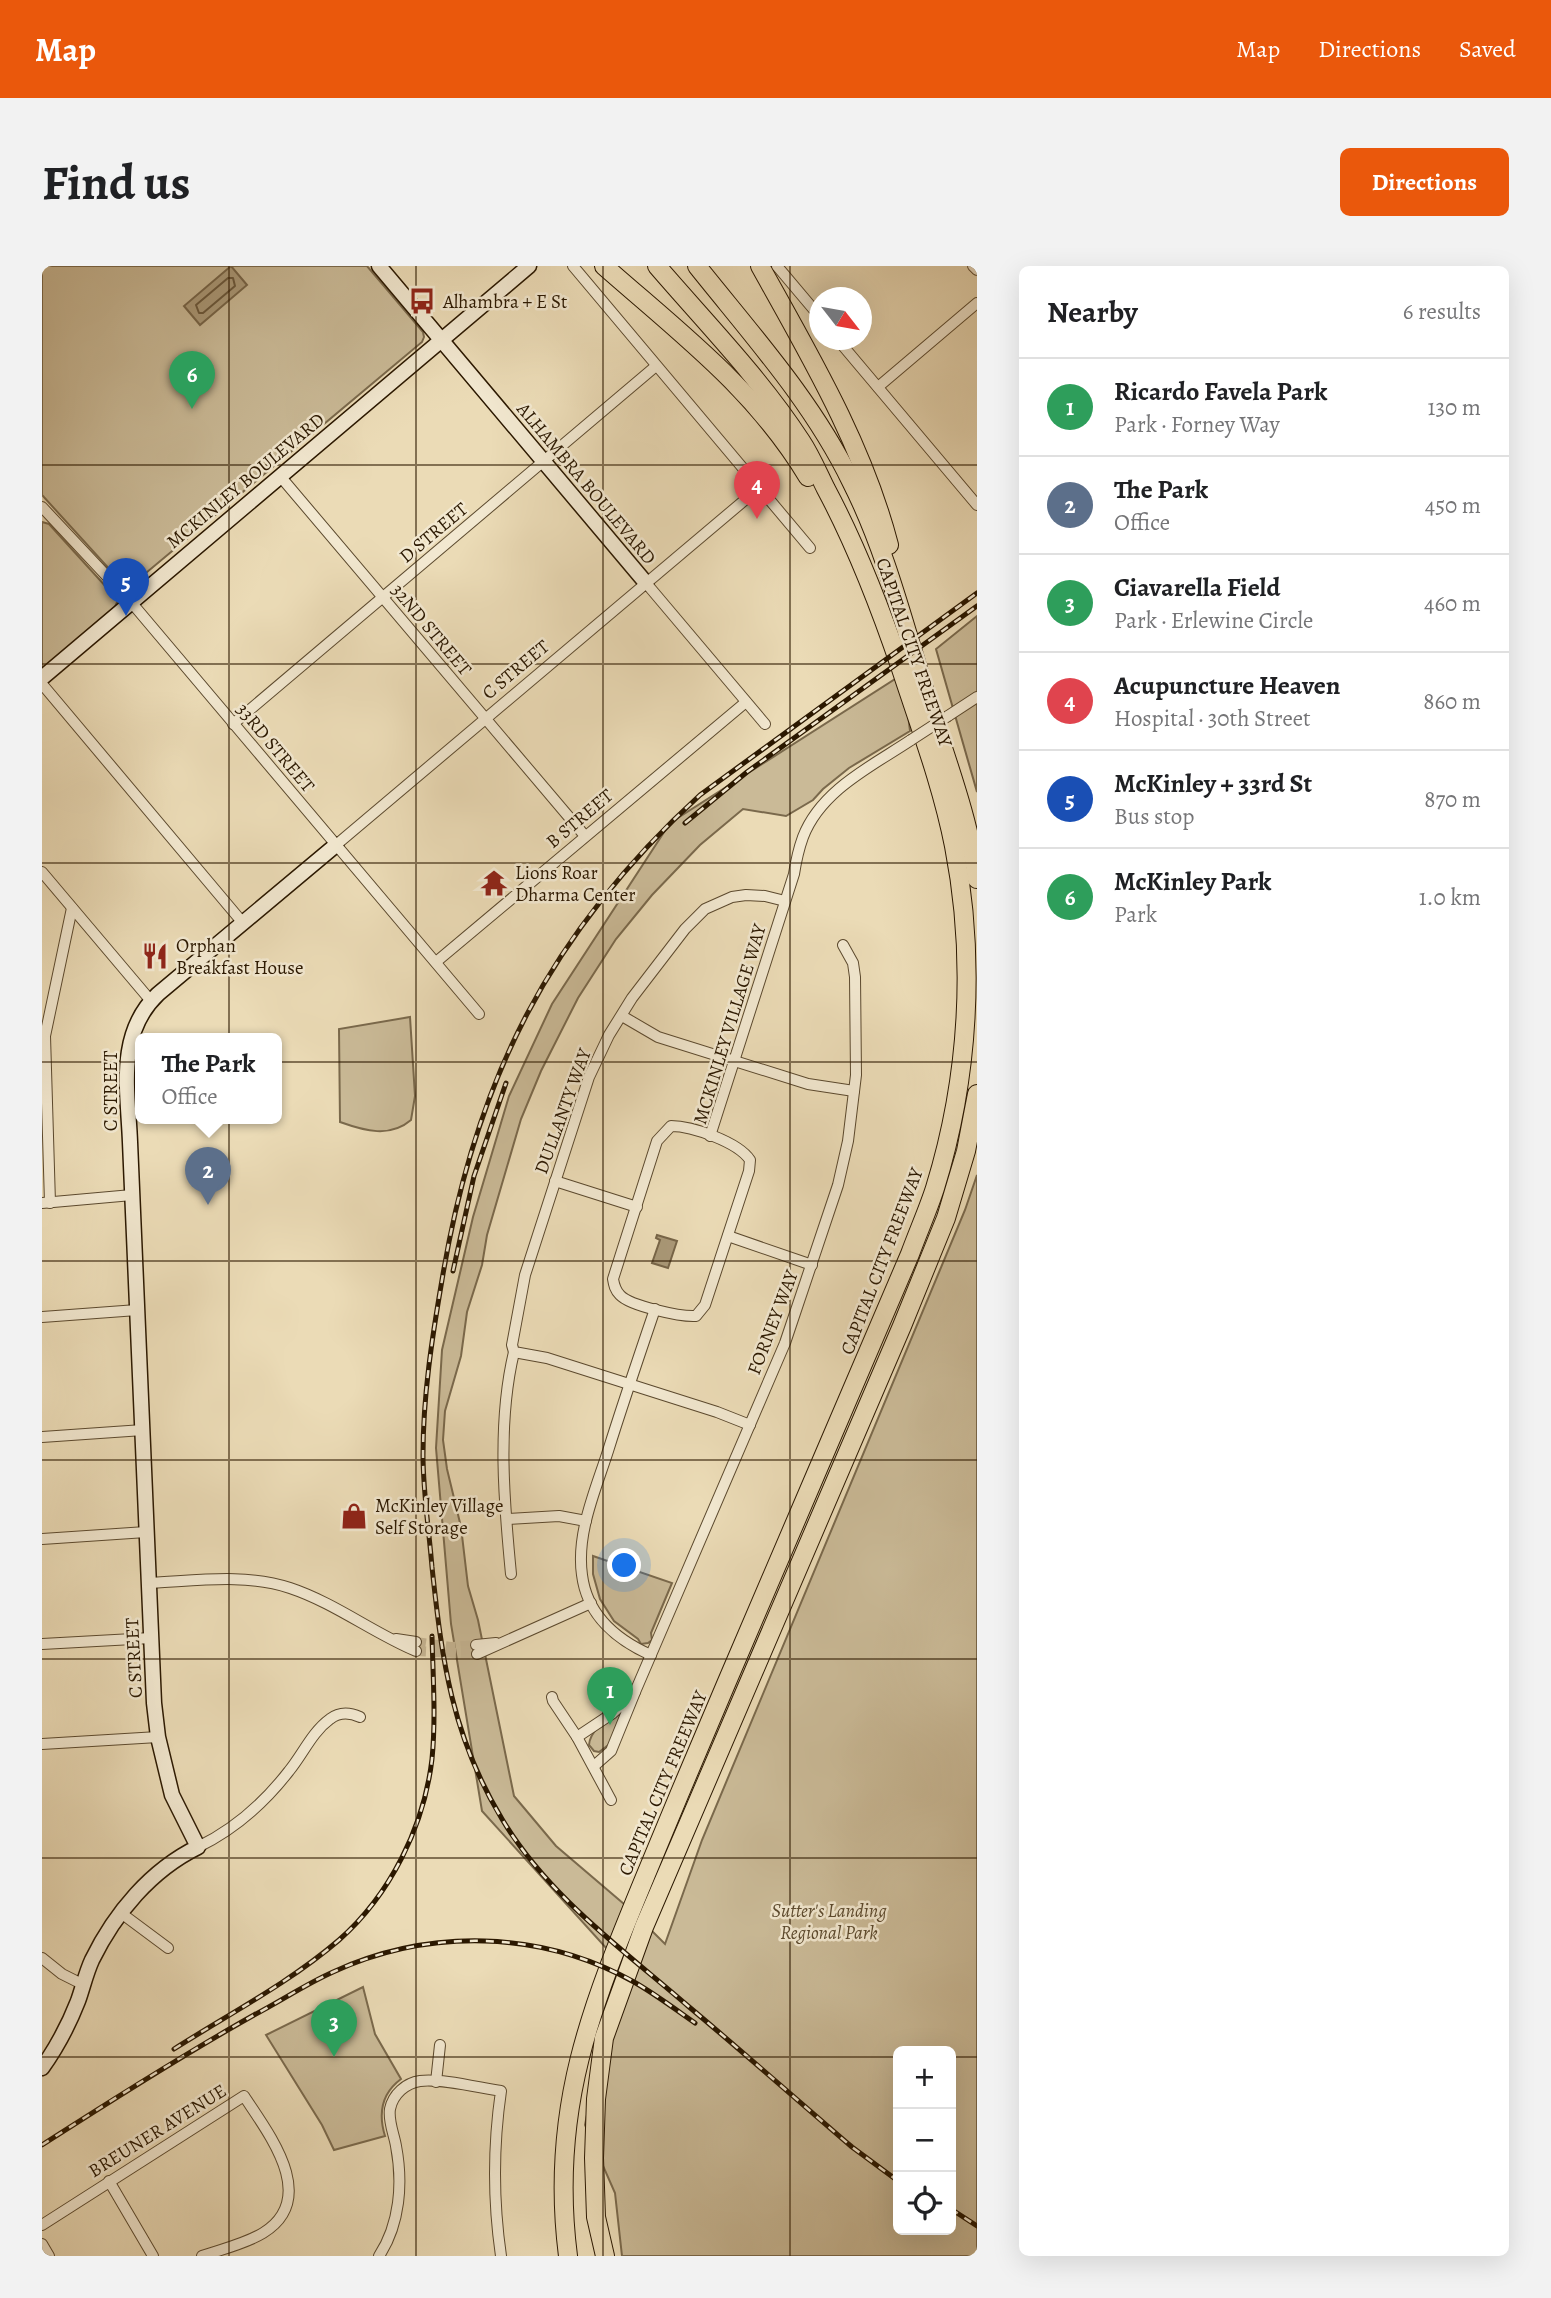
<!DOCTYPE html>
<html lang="en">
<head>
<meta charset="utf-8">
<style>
	:root { --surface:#fff; --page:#f2f2f2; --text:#202124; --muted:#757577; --line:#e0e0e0; --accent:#ea580c }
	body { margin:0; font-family:Alegreya,serif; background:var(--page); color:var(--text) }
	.controls { position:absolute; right:21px; bottom:21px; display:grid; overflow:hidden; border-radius:10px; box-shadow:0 7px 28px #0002 }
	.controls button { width:63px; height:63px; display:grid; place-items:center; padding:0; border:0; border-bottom:2px solid var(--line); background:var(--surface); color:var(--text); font:35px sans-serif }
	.compass { position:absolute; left:767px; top:21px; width:63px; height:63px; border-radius:50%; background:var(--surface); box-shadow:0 7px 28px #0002; rotate:121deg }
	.you { position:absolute; left:583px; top:1300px; width:24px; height:24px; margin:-18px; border:5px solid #fff; border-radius:50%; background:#1a73e8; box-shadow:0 0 0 10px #1a73e833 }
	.badge { display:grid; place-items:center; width:46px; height:46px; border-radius:50%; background:var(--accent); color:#fff; font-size:23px; font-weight:700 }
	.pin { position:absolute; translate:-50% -58px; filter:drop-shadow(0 2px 4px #0008) }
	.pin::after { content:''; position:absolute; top:37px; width:24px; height:21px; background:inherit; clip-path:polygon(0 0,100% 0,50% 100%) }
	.popup { position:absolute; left:93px; top:767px; width:147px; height:91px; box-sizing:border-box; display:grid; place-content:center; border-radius:10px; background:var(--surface); filter:drop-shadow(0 2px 5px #0005); font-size:23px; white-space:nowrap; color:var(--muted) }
	.popup b { font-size:26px; color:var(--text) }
	.popup::after { content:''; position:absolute; left:50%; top:100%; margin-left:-14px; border:14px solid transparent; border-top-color:var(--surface) }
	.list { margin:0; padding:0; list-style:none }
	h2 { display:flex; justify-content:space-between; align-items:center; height:91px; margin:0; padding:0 28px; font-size:30px }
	h2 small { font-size:23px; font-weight:400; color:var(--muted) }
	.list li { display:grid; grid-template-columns:46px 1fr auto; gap:21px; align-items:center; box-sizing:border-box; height:98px; padding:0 28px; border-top:2px solid var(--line) }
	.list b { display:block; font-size:26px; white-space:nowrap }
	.list p { margin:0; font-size:23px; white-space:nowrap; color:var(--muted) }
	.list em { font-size:23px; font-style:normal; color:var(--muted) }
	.icon { flex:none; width:38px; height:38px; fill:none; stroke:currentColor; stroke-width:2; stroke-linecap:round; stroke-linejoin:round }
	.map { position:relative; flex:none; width:935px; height:1990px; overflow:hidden; border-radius:10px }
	header { display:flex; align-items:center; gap:42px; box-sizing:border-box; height:98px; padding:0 35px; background:var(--accent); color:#fff }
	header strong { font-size:33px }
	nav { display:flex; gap:38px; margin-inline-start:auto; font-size:24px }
	.intro { display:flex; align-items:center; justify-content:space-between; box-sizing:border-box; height:168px; padding:0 42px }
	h1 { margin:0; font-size:49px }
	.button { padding:18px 32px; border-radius:10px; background:var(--accent); color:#fff; font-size:24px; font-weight:700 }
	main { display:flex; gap:42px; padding:0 42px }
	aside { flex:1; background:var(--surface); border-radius:10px; box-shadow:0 7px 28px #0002 }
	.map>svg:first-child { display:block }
	.green { fill:#caba97; stroke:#7a694c; stroke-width:2; fill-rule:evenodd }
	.water { fill:#aa9978; stroke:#776548; stroke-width:2 }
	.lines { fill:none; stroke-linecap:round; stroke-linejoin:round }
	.shore { stroke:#6a583c; stroke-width:2 }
	.street-tunnel { stroke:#c5b492; stroke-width:10; stroke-dasharray:10 5; stroke-linecap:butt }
	.street-casing { stroke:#5b492e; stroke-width:12 }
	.secondary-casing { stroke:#2b1800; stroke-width:17 }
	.highway-casing { stroke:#2b1800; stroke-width:20 }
	.street { stroke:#f2e8d0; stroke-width:10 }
	.secondary { stroke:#f2e8d0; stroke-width:14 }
	.highway { stroke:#ebdbb6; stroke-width:18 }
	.rail-casing { stroke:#2b1800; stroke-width:5 }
	.rail { stroke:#f2e8d0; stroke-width:2.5; stroke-dasharray:8; stroke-linecap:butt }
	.street-bridge-casing { stroke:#5b492e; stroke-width:12; stroke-linecap:butt }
	.street-bridge { stroke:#f2e8d0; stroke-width:10 }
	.grid { fill:none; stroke:#2b1800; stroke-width:2; stroke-opacity:0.55 }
	.labels { text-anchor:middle; stroke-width:5; stroke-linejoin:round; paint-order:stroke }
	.poi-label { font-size:19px; fill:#2b1800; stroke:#f2e8d0; text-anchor:start }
	.street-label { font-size:19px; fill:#2b1800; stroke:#f2e8d0 }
	.park-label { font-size:19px; font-style:italic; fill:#5b492d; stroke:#f2e8d0 }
</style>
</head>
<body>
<header>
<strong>Map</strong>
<nav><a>Map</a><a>Directions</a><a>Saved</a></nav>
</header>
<div class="intro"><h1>Find us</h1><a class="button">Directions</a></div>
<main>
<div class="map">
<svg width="935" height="1990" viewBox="0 0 935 1990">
	<rect width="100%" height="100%" fill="#ebdbb6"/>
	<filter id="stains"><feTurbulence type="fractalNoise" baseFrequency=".00286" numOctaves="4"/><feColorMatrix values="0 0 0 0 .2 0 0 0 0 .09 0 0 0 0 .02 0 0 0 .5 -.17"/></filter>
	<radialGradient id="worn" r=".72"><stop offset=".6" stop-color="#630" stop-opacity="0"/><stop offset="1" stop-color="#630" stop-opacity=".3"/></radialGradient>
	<!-- green -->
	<g class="green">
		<path d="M0 0H325L381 66 382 71 380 76 92 317 86 320 80 317 0 229Z"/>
		<path d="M0 256 7 258 76 334 73 341 0 403Z"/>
		<path d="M935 350V526L894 383Z"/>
		<path d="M861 408 868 465 807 502 781 523 771 534 744 550 701 543 658 579 610 629 574 673 536 732 499 805 479 853 445 969 440 999 425 1046 419 1090 403 1145 401 1174 405 1203 419 1261 426 1320 436 1354 472 1530 514 1580 589 1644 623 1678 660 1574 923 944 935 909V1990H580L573 1927 543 1859 576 1695 440 1545 409 1358 394 1182 400 1084 431 951 467 830 510 738 628 557ZM856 1785H909V1964H856Z"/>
		<path d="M368 751 373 830 369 854C348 872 323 865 298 856L297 763Z"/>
		<path d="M551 1290 630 1317 609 1367 610 1374 606 1377 599 1378 596 1373 572 1355 558 1333 551 1308Z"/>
		<path d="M585 1439 569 1477 557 1486 552 1485 547 1479C548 1461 572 1450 585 1439Z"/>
		<path d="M321 1721 333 1768 359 1813C340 1827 336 1847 343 1870L292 1884 280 1859 224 1769Z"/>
	</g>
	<!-- water -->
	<g class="water">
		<path d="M189 0 205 19 158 59 142 40Z"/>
		<path d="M615 969 635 975 626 1002 610 997 618 974 614 972Z"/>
	</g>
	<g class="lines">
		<!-- shore -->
		<path class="shore" d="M186 12H191L193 20 161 47H157L154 39Z"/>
		<!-- street-tunnel -->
		<g class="street-tunnel">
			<path d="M374 1376 409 1381 434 1379"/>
			<path d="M374 1385 435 1388"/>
		</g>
		<!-- street casing -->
		<g class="street-casing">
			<g id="street">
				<path d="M531 0 768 282"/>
				<path d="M735 0 778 51"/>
				<path d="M931 0 935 4"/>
				<path d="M796 74 935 239"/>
				<path d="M836 121 935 37"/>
				<path d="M238 210 543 570"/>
				<path d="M0 241 89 336 437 748"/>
				<path d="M604 317 723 458"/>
				<path d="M0 418 201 657"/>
				<path d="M906 450 935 431"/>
				<path d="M191 458 614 100"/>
				<path d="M294 579 717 222"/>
				<path d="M0 606 109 735"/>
				<path d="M394 696 704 436"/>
				<path d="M580 750 616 771 766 818 812 825"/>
				<path d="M629 860C650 860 696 876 708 894L707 905 663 1039 654 1050C639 1051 588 1040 578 1029 573 1024 572 1019 571 1013L615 875Z"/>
				<path d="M668 870 752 608C754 595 757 582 761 571 779 524 830 500 869 474"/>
				<path d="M513 915 595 941"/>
				<path d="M0 937 90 929"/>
				<path d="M8 937 3 770 30 642"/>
				<path d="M686 970 770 999"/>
				<path d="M0 1051 95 1044"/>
				<path d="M708 1159 675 1146 505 1092 472 1086 470 1079 483 1009 547 811 567 769 590 732 643 663 663 643 690 631 704 629 723 630 743 635"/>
				<path d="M0 1171 101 1164"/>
				<path d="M465 1253 517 1250 544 1255"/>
				<path d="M0 1273 104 1266"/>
				<path d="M469 1308C462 1236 455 1157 472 1086"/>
				<path d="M107 1317C153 1315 203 1307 248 1322 293 1337 331 1367 374 1385"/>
				<path d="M354 1373 374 1376"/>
				<path d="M0 1378 109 1372"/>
				<path d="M434 1379 454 1377"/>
				<path d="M435 1388 549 1337"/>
				<path d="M609 1389C575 1374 545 1349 540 1309 534 1267 554 1223 566 1185 581 1137 597 1090 613 1043"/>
				<path d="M593 1426 743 1077 796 919 806 875 814 809 813 711 811 697 801 679"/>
				<path d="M510 1431 511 1435 535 1471 569 1534"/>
				<path d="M535 1471 571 1447 593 1426 569 1485 552 1500"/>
				<path d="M0 1478 116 1471"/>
				<path d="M156 1581C191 1564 223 1536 247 1505 261 1488 270 1466 288 1453 297 1446 307 1446 318 1451"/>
				<path d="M79 1647 126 1682"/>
				<path d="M0 1692 20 1708 42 1719"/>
				<path d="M394 1816 398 1779"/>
				<path d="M67 1915 111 1990"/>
				<path d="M0 1959 202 1830C226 1867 278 1932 221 1967 203 1978 180 1983 160 1990"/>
				<path d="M0 1978 7 1990"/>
				<path d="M337 1990C358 1958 361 1917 354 1880 352 1868 346 1855 348 1843 351 1828 364 1817 378 1815 399 1812 438 1822 459 1825 451 1880 451 1935 459 1990"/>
			</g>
		</g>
		<!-- secondary casing -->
		<g class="secondary-casing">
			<g id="secondary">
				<path d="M337 0 604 317"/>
				<path d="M0 412 487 0"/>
				<path d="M0 1802C15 1781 27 1758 36 1735 41 1721 44 1707 50 1694 73 1647 109 1604 156 1581L130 1529 116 1471 112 1437 88 876C86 824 74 768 116 728L294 579"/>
			</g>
		</g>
		<!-- highway casing -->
		<g class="highway-casing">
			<g id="highway">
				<path d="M562 0C638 67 713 123 766 211"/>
				<path d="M655 0C710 69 770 135 809 215 845 286 863 363 887 439 905 496 927 553 935 613"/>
				<path d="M718 0C768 90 821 179 847 279"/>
				<path d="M526 1990C507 1842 550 1739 605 1606 631 1543 657 1481 684 1418 745 1275 807 1131 868 988 876 966 886 944 893 922 927 812 934 693 912 580 900 519 878 461 859 403 838 341 815 281 784 223 776 207 769 190 759 175 718 112 664 57 615 0"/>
				<path d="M563 1990 554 1951 552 1892 554 1833 562 1772 602 1661 860 1060 904 952 924 885 935 828"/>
			</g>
		</g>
		<!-- street -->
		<use href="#street" class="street"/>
		<!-- secondary -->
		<use href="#secondary" class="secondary"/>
		<!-- highway -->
		<use href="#highway" class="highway"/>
		<!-- rail casing -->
		<g class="rail-casing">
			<g id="rail">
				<path d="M643 557 705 506 935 340"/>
				<path d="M411 1005 432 910 464 817"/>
				<path d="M132 1783C187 1748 247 1717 297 1674 348 1629 382 1561 390 1493 394 1452 391 1411 390 1370"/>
				<path d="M0 1879C70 1834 139 1790 212 1749 239 1735 264 1718 291 1706 387 1662 499 1664 592 1716 613 1728 633 1743 653 1757"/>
				<path d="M856 1915 810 1881C755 1834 701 1786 646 1740 580 1683 505 1629 460 1553 410 1470 400 1395 390 1301 387 1264 381 1226 381 1189 381 1130 390 1072 400 1014 433 814 508 666 658 529L935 327"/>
				<path d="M909 1943 935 1960"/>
			</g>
		</g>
		<!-- rail -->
		<use href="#rail" class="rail"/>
		<!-- street-bridge casing -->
		<g class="street-bridge-casing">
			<path id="street-bridge" d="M869 474 906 450"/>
		</g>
		<!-- street-bridge -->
		<use href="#street-bridge" class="street-bridge"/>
	</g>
	<!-- grid -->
	<path class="grid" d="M187 0V1990M374 0V1990M561 0V1990M748 0V1990M0 199H935M0 398H935M0 597H935M0 796H935M0 995H935M0 1194H935M0 1393H935M0 1592H935M0 1791H856M909 1791H935"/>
	<!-- icons -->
	<defs>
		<g id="bus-bare" transform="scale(2.1)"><path d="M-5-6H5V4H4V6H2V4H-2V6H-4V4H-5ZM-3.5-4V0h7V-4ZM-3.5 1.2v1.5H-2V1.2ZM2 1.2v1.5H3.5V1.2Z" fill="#8f2418" stroke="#f2e8d0" stroke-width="2.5" paint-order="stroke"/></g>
		<g id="temple-bare" transform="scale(2.1)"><path d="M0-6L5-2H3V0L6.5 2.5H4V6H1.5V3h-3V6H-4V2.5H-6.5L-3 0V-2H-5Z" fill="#8f2418" stroke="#f2e8d0" stroke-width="2.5" paint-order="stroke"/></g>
		<g id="restaurant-bare" transform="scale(2.1)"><path d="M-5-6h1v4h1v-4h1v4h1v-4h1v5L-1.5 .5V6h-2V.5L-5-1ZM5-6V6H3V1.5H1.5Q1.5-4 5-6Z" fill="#8f2418" stroke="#f2e8d0" stroke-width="2.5" paint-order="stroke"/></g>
		<g id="shop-bare" transform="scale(2.1)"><path d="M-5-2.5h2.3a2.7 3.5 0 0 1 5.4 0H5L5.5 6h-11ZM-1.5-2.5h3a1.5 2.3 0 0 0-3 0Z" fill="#8f2418" stroke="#f2e8d0" stroke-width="2.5" paint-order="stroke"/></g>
	</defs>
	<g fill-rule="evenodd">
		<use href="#bus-bare" x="380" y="35"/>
		<use href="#temple-bare" x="452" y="617"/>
		<use href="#restaurant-bare" x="113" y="690"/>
		<use href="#shop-bare" x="312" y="1250"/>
	</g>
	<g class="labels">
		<!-- poi labels -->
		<g class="poi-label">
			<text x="401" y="42">Alhambra + E St</text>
			<text x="473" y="613">Lions Roar<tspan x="473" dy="22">Dharma Center</tspan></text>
			<text x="134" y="686">Orphan<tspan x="134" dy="22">Breakfast House</tspan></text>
			<text x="333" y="1246">McKinley Village<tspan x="333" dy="22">Self Storage</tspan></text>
		</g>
		<!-- street labels -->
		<g class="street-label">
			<text transform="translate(203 214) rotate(-40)" y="7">MCKINLEY BOULEVARD</text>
			<text transform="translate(545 217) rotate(50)" y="7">ALHAMBRA BOULEVARD</text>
			<text transform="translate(391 266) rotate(-40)" y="7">D STREET</text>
			<text transform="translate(390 363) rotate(50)" y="7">32ND STREET</text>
			<text transform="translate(873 386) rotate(71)" y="7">CAPITAL CITY FREEWAY</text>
			<text transform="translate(473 403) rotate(-40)" y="7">C STREET</text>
			<text transform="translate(234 481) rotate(50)" y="7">33RD STREET</text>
			<text transform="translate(537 552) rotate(-40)" y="7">B STREET</text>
			<text transform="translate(687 758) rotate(-73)" y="7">MCKINLEY VILLAGE WAY</text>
			<text transform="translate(68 825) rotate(-90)" y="7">C STREET</text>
			<text transform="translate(520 845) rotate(-70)" y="7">DULLANTY WAY</text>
			<text transform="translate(839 995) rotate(-69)" y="7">CAPITAL CITY FREEWAY</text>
			<text transform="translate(730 1056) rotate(-69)" y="7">FORNEY WAY</text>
			<text transform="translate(91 1392) rotate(-93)" y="7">C STREET</text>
			<text transform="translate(620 1517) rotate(-67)" y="7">CAPITAL CITY FREEWAY</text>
			<text transform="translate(115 1864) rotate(-32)" y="7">BREUNER AVENUE</text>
		</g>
		<!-- park labels -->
		<g class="park-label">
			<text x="787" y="1651">Sutter's Landing<tspan x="787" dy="22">Regional Park</tspan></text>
		</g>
	</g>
	<rect width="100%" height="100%" filter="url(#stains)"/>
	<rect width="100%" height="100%" fill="url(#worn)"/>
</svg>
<div class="controls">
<button>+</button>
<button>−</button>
<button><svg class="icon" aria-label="locate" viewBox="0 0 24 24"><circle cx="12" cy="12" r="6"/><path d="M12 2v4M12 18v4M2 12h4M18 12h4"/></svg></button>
</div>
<svg class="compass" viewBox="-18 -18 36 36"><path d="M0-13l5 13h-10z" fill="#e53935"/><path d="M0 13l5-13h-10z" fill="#757577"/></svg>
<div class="you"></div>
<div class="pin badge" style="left:568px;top:1459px;background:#2e9e5b">1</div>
<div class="pin badge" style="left:166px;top:939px;background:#5c6f8a">2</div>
<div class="popup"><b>The Park</b>Office</div>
<div class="pin badge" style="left:292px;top:1791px;background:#2e9e5b">3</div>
<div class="pin badge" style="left:715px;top:253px;background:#e0444e">4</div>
<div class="pin badge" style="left:84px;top:350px;background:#1a4fb4">5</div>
<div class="pin badge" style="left:150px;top:143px;background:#2e9e5b">6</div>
</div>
<aside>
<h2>Nearby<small>6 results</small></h2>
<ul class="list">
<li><span class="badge" style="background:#2e9e5b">1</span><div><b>Ricardo Favela Park</b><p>Park · Forney Way</p></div><em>130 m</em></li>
<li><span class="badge" style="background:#5c6f8a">2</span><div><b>The Park</b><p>Office</p></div><em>450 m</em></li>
<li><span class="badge" style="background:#2e9e5b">3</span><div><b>Ciavarella Field</b><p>Park · Erlewine Circle</p></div><em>460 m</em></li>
<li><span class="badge" style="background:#e0444e">4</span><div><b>Acupuncture Heaven</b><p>Hospital · 30th Street</p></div><em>860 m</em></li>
<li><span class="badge" style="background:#1a4fb4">5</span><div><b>McKinley + 33rd St</b><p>Bus stop</p></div><em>870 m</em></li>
<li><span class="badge" style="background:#2e9e5b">6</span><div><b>McKinley Park</b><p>Park</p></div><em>1.0 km</em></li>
</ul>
</aside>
</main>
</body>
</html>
